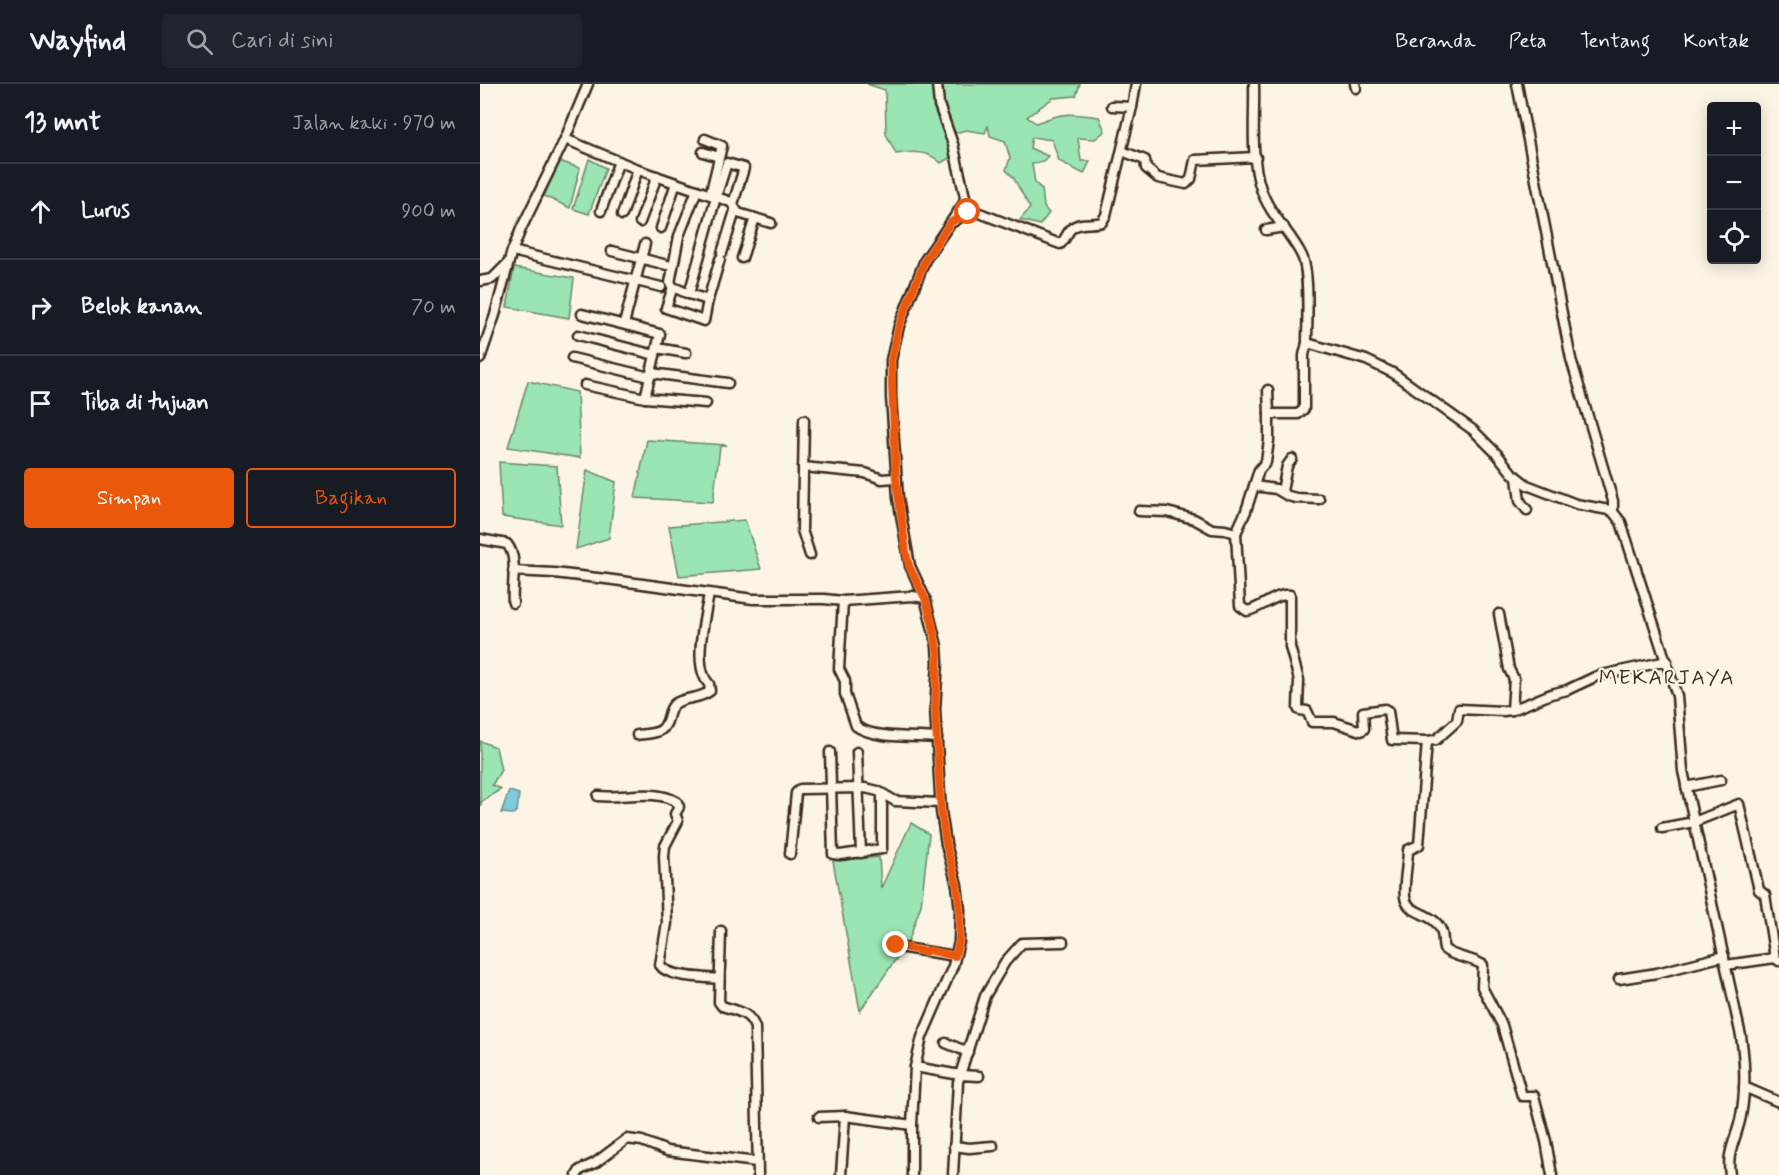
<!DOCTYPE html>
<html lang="id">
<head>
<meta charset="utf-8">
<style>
	:root { --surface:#171b24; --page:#20242c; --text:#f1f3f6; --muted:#9ea1a6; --line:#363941; --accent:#ea580c }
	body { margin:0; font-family:Mynerve,sans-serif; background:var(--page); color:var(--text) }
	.controls { position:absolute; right:18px; top:18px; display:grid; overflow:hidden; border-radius:6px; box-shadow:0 3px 15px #0003 }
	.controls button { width:54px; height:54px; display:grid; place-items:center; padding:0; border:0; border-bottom:2px solid var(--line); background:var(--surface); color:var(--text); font:30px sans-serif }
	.stop { position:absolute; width:18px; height:18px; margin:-14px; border:4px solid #ea580c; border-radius:50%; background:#fff }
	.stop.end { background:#ea580c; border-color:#fff; box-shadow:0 2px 6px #0008 }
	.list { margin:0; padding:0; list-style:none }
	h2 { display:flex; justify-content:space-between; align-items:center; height:78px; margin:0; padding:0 24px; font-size:26px }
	h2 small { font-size:20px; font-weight:400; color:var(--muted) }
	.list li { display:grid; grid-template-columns:39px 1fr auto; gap:18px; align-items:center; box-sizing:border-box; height:96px; padding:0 24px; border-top:2px solid var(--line) }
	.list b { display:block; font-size:22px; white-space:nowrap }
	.list em { font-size:20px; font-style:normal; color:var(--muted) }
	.actions { display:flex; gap:12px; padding:18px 24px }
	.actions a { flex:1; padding:14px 0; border:2px solid var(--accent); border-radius:6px; text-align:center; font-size:21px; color:var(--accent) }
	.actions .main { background:var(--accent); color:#fff }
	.icon { flex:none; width:33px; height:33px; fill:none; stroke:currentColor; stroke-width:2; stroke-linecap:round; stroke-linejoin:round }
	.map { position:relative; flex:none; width:1299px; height:1091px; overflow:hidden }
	header { display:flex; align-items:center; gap:36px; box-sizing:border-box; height:84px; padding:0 30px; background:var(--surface); border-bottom:2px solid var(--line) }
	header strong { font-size:28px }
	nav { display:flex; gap:33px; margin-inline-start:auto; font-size:21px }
	.search { width:420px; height:54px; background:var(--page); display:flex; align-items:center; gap:15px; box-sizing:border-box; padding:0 21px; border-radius:6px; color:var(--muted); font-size:22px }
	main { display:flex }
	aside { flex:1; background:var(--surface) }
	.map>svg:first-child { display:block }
	.green { fill:#9be4b4; stroke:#6b8769; stroke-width:1.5 }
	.water { fill:#7eccdb; stroke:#638b8f; stroke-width:1.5 }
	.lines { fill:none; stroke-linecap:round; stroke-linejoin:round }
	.minor-casing { stroke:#3b2a1e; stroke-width:13 }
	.minor { stroke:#fcf5e5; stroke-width:8 }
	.route { stroke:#ea580c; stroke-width:8 }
	.labels { text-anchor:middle; stroke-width:4.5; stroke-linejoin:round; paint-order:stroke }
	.quarter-label { font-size:21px; letter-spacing:1.5px; fill:#3b2a1e; stroke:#fcf5e5 }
</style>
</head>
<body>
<header>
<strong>Wayfind</strong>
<div class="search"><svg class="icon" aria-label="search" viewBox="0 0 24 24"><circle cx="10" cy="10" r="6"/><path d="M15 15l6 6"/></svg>Cari di sini</div>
<nav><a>Beranda</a><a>Peta</a><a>Tentang</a><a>Kontak</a></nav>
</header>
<main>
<aside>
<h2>13 mnt<small>Jalan kaki · 970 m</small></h2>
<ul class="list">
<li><svg class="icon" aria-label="ahead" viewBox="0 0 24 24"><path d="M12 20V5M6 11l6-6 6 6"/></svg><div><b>Lurus</b></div><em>900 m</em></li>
<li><svg class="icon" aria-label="right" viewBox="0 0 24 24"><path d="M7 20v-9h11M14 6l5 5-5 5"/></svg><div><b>Belok kanan</b></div><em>70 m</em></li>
<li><svg class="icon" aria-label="arrive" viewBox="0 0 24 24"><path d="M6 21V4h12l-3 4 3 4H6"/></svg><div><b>Tiba di tujuan</b></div></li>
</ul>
<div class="actions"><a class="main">Simpan</a><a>Bagikan</a></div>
</aside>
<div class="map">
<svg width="1299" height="1091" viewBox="0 0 1299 1091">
	<rect width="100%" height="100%" fill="#fcf5e5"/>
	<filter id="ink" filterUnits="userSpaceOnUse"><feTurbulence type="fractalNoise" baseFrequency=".0167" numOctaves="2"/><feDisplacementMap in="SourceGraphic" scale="12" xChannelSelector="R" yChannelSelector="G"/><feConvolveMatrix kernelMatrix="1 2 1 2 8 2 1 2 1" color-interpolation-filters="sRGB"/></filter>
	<g filter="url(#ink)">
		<!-- green -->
		<g class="green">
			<path d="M387 0H600L596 12 573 14 547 33 556 39C583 28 590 29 619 33L625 47 615 55 598 54 601 77H610L604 90 579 77 572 56 552 53 550 64 568 72 563 77 552 80 555 99 562 105 564 123 569 129 560 141 540 136 550 124 533 93 526 86 530 74 525 57 510 52 508 42 505 49 486 46 475 49 471 73 461 79C449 67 433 67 416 70L406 50 405 6Z"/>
			<path d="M109 75 126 84 109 130 93 125Z"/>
			<path d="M79 77 100 84 90 124 64 112Z"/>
			<path d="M34 184 94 194 89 234 27 223Z"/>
			<path d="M48 297 97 308 100 374 28 363Z"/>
			<path d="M167 356 247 361 240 363 233 418 155 414Z"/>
			<path d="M19 378 77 382 81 441 22 433Z"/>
			<path d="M107 386 136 398 129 454 96 465Z"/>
			<path d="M265 436 281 485 199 492 189 442Z"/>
			<path d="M0 657 16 663 21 686 12 701 21 705 2 717 0 723Z"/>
			<path d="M431 739 449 750 441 821 429 856 380 927 353 777 399 773 401 804Z"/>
		</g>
		<!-- water -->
		<path class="water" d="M29 707 39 710 37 727 33 730 21 729Z"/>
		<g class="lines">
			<!-- minor casing -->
			<g class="minor-casing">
				<g id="minor">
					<path d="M774 0C775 34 770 73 781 105 789 130 811 149 822 172 830 189 827 239 827 259L886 276 913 289 993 346 1017 370 1032 389 1047 401 1096 420 1129 426 1133 428 1141 438 1197 612 1203 687 1261 952C1265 978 1266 1005 1261 1032 1257 1054 1246 1068 1250 1091"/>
					<path d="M875 0 876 4"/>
					<path d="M1037 0 1091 275 1133 417V428"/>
					<path d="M652 23 656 0"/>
					<path d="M85 55 167 89 251 118 258 129 291 139"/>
					<path d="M225 55 242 62 230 111"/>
					<path d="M642 67 665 76 666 84 678 94 706 100 711 95 715 76 776 73"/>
					<path d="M223 68 239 73"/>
					<path d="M217 106 199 152 190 199 193 203 209 210 236 113"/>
					<path d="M237 110 247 79 264 84 253 120"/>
					<path d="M121 127 139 77"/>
					<path d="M142 131 158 85"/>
					<path d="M160 138 177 92"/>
					<path d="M473 138 488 128H497L580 160C586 156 586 149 592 144 600 137 612 141 622 138L626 131 652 23 632 22"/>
					<path d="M181 144 196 99"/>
					<path d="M786 146 804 143"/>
					<path d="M32 167 181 203"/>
					<path d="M132 167 187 181"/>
					<path d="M242 169 255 127"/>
					<path d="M262 174 275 134"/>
					<path d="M0 197 12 195 27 180"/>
					<path d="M193 203 186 224 224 237 228 216"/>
					<path d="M209 210 228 216 240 175"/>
					<path d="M102 230 180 250 165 314"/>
					<path d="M144 240 165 160"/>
					<path d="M98 251 175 271"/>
					<path d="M827 259 824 271V325L818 330H789V356L786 378 779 386 766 427 756 449 760 522 767 527C782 524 796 509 810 511V563L819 596 818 624 819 626 827 627 832 638H854L881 647 884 645 883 628 905 625 908 627 912 656 947 657"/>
					<path d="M177 264 206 269"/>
					<path d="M92 274 170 293"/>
					<path d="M0 275 15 231 31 170 41 145 85 55 108 0"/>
					<path d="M171 289 248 299"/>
					<path d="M105 301 165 314 226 319"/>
					<path d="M788 306 789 330"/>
					<path d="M324 336 322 446 330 471"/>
					<path d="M323 383 385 389 402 395 416 394"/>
					<path d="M1037 394 1040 417 1047 426"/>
					<path d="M774 402 796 405 808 412 816 414 839 415"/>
					<path d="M802 407 807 382 812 375"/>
					<path d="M659 427 687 428 714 435 732 445 745 446 756 449"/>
					<path d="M0 455 27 460C39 474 31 502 33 519"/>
					<path d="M33 487 74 489 126 495 273 515H344L363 517 432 512 445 514"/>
					<path d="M363 517 359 585 365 597V610L376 642C392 655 436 652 457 654"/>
					<path d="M1019 530 1029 585 1034 595 1032 626"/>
					<path d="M157 651C164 650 175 650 181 646 191 639 186 623 198 618 208 613 220 615 230 607L229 600C212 582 225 533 229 510"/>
					<path d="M350 668 353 770 360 771 402 765V710"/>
					<path d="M377 668 381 769"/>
					<path d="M1206 703 1241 696"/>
					<path d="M118 712C144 715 174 704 197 718L199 723 195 730 198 737 185 762 184 772 187 839 180 881C188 894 225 893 239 895"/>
					<path d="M1182 744 1214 738 1259 720 1279 806 1285 811 1295 874 1299 877"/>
					<path d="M310 770 316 709 320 705 385 704 398 707 415 717 460 719"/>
					<path d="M241 847 239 918 242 922C257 927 270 928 275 944L278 1091"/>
					<path d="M412 862 475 872"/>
					<path d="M1246 881 1295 874"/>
					<path d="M1139 895 1177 889 1244 872"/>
					<path d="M466 959 488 968"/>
					<path d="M435 983 480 991 505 912 525 878 542 859 583 858"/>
					<path d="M1264 1003 1299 1018"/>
					<path d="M339 1033 365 1032 432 1041"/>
					<path d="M474 1062 489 1064 513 1062"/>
					<path d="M97 1091 100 1086 115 1079 147 1055 162 1057 187 1067 277 1078"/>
					<path d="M361 1091 365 1032"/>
					<path d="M432 1091V1041L435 983 442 953 473 882 479 858 480 826 477 801 466 760 461 727 455 625 458 578 457 562 445 514 430 482 418 414 411 313V276L419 242 445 176 484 119 485 113 473 60 459 21 457 0"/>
					<path d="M473 1091 478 998 480 991 499 992"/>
					<path d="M1072 1091 1066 1057 1054 1012H1042L1022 941 1002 903 1003 881C991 873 974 874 964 865 962 859 964 852 961 846 954 829 932 831 926 817 922 807 928 779 928 766L939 761 947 657 956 656 977 637 979 625 1023 627 1032 626 1071 610 1087 606 1117 592 1187 577"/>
				</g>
			</g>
			<!-- minor -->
			<use href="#minor" class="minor"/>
		</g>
	</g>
	<g class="lines" filter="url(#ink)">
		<!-- route -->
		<path class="route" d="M416 861 445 868 448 866 475 872 479 858 480 826 477 801 466 760 461 727 455 625 458 570 452 538 445 514 429 482 426 468 416 394 411 276 419 242 445 176 470 139 488 128"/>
	</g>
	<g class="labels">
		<!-- quarter labels -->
		<g class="quarter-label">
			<text x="1187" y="600">MEKARJAYA</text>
		</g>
	</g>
</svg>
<div class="controls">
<button>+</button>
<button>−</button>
<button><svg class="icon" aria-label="locate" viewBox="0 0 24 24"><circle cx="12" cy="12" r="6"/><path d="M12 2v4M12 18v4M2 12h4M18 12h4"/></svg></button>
</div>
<div class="stop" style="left:488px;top:128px"></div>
<div class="stop end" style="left:416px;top:861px"></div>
</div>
</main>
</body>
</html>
